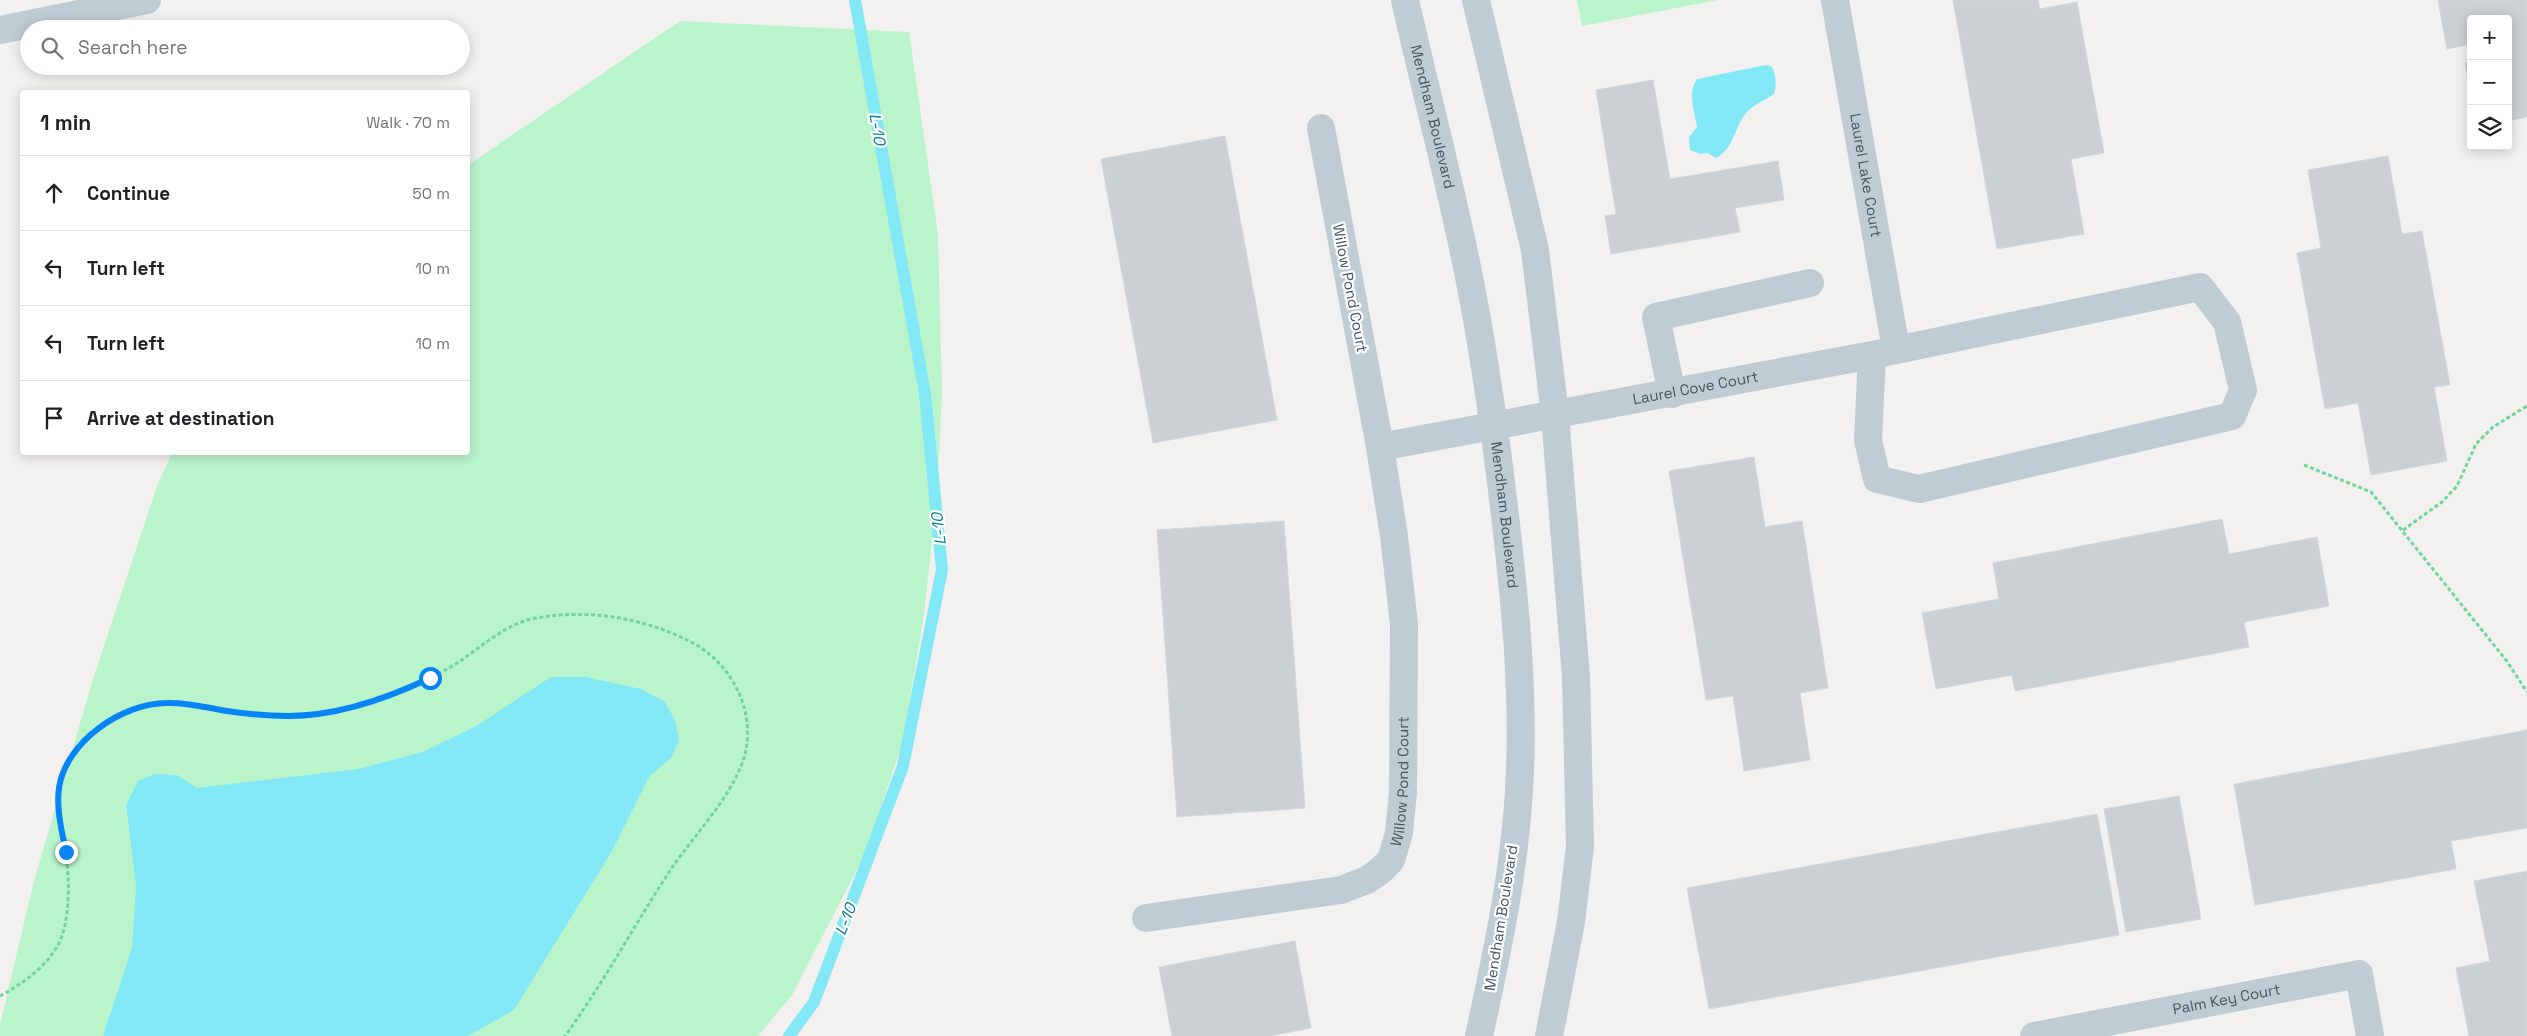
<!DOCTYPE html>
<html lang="en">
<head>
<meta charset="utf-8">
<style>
	:root { --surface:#fff; --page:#f2f2f2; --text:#202124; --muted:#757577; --line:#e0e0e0 }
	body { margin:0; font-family:"Space Grotesk",sans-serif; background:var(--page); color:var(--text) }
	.controls { position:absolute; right:15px; top:15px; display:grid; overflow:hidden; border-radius:5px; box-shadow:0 2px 12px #0003 }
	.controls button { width:45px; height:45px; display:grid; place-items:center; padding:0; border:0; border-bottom:1px solid var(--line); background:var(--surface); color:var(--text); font:25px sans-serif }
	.stop { position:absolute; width:15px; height:15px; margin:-11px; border:4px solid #0785f6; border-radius:50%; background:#fff }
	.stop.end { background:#0785f6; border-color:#fff; box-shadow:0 1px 5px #0008 }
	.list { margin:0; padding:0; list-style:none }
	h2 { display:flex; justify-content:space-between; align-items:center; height:65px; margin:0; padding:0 20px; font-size:21px }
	h2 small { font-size:16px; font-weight:400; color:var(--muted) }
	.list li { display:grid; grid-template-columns:32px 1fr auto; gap:15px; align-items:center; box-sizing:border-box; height:75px; padding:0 20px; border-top:1px solid var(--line) }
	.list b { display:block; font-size:19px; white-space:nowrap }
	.list em { font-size:16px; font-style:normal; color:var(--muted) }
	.icon { flex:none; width:28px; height:28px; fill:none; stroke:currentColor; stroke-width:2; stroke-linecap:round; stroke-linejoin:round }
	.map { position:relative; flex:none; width:2527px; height:1036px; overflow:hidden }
	.search { position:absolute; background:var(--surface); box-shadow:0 2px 12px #0003; left:20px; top:20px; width:450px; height:55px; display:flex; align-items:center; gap:12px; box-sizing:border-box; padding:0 18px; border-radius:28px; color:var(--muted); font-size:19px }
	.panel { position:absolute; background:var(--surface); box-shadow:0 2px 12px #0003; left:20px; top:90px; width:450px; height:365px; border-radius:5px }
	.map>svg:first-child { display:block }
	.green { fill:#baf4cb }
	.water { fill:#83e8f5 }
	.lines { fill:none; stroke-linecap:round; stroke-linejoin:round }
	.stream { stroke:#83e8f5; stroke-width:12 }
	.building { fill:#cbd0d5; stroke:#d3d7dc }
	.path { stroke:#6fd699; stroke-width:3; stroke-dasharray:4 2.5; stroke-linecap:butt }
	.minor { stroke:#bfccd3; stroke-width:28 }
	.route { stroke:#0785f6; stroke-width:6 }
	.labels { text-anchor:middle; stroke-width:4.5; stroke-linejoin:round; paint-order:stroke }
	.street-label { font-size:15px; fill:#46565f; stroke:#fff }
	.water-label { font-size:16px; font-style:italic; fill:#047e8e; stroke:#fff }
</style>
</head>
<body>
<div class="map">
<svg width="2527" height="1036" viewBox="0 0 2527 1036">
	<rect width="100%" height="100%" fill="#f3f0f0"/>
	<!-- green -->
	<g class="green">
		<path d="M1577 0H1718L1582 26Z"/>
		<path d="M680 21 909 32 938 235 942 391 937 498 923 622 902 744 866 852 792 995 758 1036H0V1025L34 881 93 679 157 486 172 453 468 452V165Z"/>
	</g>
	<!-- water -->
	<g class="water">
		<path d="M1766 65 1772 67C1776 77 1777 84 1774 94 1766 100 1757 103 1750 109 1734 123 1736 148 1716 158L1707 153 1701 154 1690 150 1689 137 1697 127C1695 112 1687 93 1697 79Z"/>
		<path d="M551 677H586L641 689 665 702 675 720 679 740 671 758 649 777 612 851 514 1010 468 1036H103L132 948 136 886 126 805 138 781 154 774 177 775 197 788 358 769 423 752 476 726Z"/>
	</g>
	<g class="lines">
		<!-- stream -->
		<path class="stream" d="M789 1036 814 1002 903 766 942 570 925 394 855 0"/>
	</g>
	<!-- building -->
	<g class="building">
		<path d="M1953 0H2038L2040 9 2077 2 2104 153 2071 159 2084 234 1997 249Z"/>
		<path d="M2438 0H2527V117L2508 121V19H2471V44L2447 49Z"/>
		<path d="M2471 62V96L2465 63Z"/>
		<path d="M1653 80 1670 179 1778 161 1784 200 1735 208 1740 232 1611 254 1605 216 1616 214 1596 90Z"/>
		<path d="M1225 136 1277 420 1153 443 1101 159Z"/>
		<path d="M2388 156 2402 234 2422 231 2450 385 2434 387 2447 461 2371 475 2358 403 2325 409 2297 253 2321 248 2308 170Z"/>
		<path d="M1754 457 1765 527 1802 521 1828 688 1800 693 1810 760 1744 771 1733 696 1706 700 1669 471Z"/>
		<path d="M2222 519 2229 554 2317 537 2329 606 2244 622 2249 647 2015 691 2012 675 1936 689 1922 613 1999 599 1993 563Z"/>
		<path d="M1284 521 1305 808 1177 817 1157 530Z"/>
		<path d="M2527 730V828L2451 841 2456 869 2255 905 2234 784Z"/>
		<path d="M2179 796 2201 919 2126 932 2104 809Z"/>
		<path d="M2097 814 2119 935 1709 1009 1687 888Z"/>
		<path d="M2527 871V1036H2469L2456 968 2490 961 2474 881Z"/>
		<path d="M1295 941 1311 1028 1269 1036H1172L1159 967Z"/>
	</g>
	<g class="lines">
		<!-- path -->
		<g class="path">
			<path d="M2304 465 2371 492 2506 660 2527 692"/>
			<path d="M2403 530 2442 502 2457 486 2476 444 2493 427 2527 406"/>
			<path d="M0 996C22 984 45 968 58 945 70 923 70 880 66 855 63 832 55 808 60 785 66 759 89 734 111 719 151 693 190 707 234 712 274 716 314 717 353 707 390 697 425 683 457 663 482 647 506 623 536 618 588 609 640 617 687 640 726 658 752 701 747 743 743 785 695 834 671 869 635 924 604 982 565 1036"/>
		</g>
		<!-- minor -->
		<g class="minor">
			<path id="s1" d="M1405 0C1425 89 1449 178 1467 267 1485 355 1497 444 1507 533 1516 613 1523 690 1520 770 1517 860 1498 949 1479 1036"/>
			<path d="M1476 0 1535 250 1555 415 1576 677 1580 846 1571 922 1549 1036"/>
			<path id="s2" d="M1835 0 1896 349"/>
			<path d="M0 30 147 0"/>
			<path d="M1672 394 1656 317 1810 283"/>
			<path id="s3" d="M1380 447 1872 355 2200 287 2227 322 2243 390 2232 416 1919 489 1877 479 1868 440 1872 355"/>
			<path id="s4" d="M1146 918 1341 890 1367 880 1380 871 1391 860 1399 833 1403 792 1404 624 1394 536 1380 447 1321 128"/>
			<path id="s5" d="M2034 1036 2359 974 2370 1036"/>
		</g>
	</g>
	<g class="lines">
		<!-- route -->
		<path class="route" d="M66 852C62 832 56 809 59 788 66 741 123 703 167 703 188 702 207 708 227 711 247 714 268 716 288 716 337 716 386 699 430 678"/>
	</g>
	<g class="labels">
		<!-- street labels -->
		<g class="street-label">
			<text dy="5" stroke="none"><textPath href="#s1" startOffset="120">Mendham Boulevard</textPath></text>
			<text dy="5" stroke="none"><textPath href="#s2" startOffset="178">Laurel Lake Court</textPath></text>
			<text transform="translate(1350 288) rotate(79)" y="5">Willow Pond Court</text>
			<text dy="5" stroke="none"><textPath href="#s3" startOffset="321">Laurel Cove Court</textPath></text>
			<text dy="5" stroke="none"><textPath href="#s1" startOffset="525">Mendham Boulevard</textPath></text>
			<text dy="5" stroke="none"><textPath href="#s4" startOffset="336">Willow Pond Court</textPath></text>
			<text transform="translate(1501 918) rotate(-81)" y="5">Mendham Boulevard</text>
			<text dy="5" stroke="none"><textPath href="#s5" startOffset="196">Palm Key Court</textPath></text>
		</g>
		<!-- water labels -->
		<g class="water-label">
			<text transform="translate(878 129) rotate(80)" y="6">L-10</text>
			<text transform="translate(938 529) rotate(-96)" y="6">L-10</text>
			<text transform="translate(845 919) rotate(-69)" y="6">L-10</text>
		</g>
	</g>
</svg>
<div class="controls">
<button>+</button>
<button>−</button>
<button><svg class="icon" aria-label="layers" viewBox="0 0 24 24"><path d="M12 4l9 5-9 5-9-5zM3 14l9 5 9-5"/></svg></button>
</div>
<div class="stop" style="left:430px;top:678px"></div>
<div class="stop end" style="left:66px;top:852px"></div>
<div class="search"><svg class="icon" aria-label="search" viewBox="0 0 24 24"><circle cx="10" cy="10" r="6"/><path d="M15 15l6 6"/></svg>Search here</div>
<section class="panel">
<h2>1 min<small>Walk · 70 m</small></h2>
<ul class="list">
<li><svg class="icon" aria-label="ahead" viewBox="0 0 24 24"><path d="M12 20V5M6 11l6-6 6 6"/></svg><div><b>Continue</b></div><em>50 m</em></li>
<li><svg class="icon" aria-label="left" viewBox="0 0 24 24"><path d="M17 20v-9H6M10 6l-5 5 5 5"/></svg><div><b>Turn left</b></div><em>10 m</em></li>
<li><svg class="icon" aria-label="left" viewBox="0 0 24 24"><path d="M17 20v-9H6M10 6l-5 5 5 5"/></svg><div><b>Turn left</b></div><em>10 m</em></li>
<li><svg class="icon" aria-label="arrive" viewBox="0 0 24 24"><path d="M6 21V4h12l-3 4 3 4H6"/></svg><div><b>Arrive at destination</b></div></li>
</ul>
</section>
</div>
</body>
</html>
